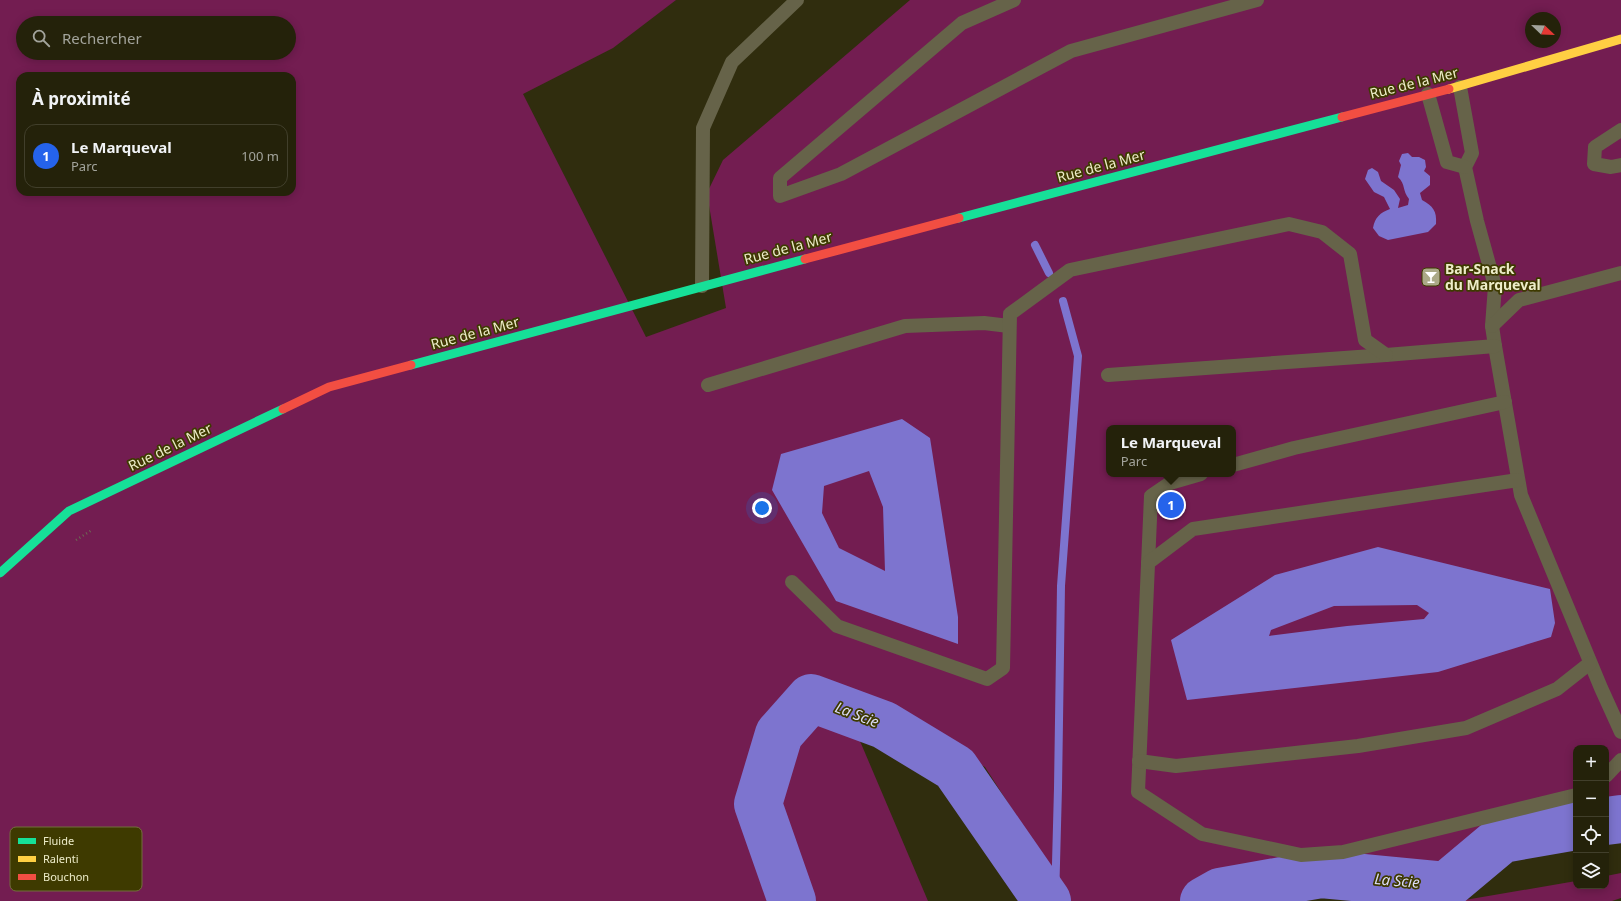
<!DOCTYPE html>
<html lang="fr">
<head>
<meta charset="utf-8">
<style>
	:root { --surface:#24220a; --page:#2c2a13; --text:#f1f3f6; --muted:#a3a49c; --line:#413f2b; --accent:#2563eb }
	body { margin:0; font-family:"Noto Sans",sans-serif; background:var(--page); color:var(--text) }
	.controls { position:absolute; right:12px; bottom:12px; display:grid; overflow:hidden; border-radius:8px; box-shadow:0 2px 10px #0003 }
	.controls button { width:36px; height:36px; display:grid; place-items:center; padding:0; border:0; border-bottom:1px solid var(--line); background:var(--surface); color:var(--text); font:20px sans-serif }
	.compass { position:absolute; left:1525px; top:12px; width:36px; height:36px; border-radius:50%; background:var(--surface); box-shadow:0 2px 10px #0003; rotate:113deg }
	.you { position:absolute; left:762px; top:508px; width:14px; height:14px; margin:-10px; border:3px solid #fff; border-radius:50%; background:#1a73e8; box-shadow:0 0 0 6px #1a73e833 }
	.badge { display:grid; place-items:center; width:26px; height:26px; border-radius:50%; background:var(--accent); color:#fff; font-size:13px; font-weight:700 }
	.pin { position:absolute; translate:-50% -50%; border:2px solid #fff; box-shadow:0 1px 4px #0006 }
	.popup { position:absolute; left:1106px; top:425px; width:130px; height:52px; box-sizing:border-box; display:grid; place-content:center; border-radius:8px; background:var(--surface); filter:drop-shadow(0 1px 3px #0005); font-size:13px; white-space:nowrap; color:var(--muted) }
	.popup b { font-size:15px; color:var(--text) }
	.popup::after { content:''; position:absolute; left:50%; top:100%; margin-left:-8px; border:8px solid transparent; border-top-color:var(--surface) }
	.list { margin:0; padding:0; list-style:none }
	h2 { display:flex; justify-content:space-between; align-items:center; height:52px; margin:0; padding:0 16px; font-size:17px }
	h2 small { font-size:13px; font-weight:400; color:var(--muted) }
	.list li { display:grid; grid-template-columns:26px 1fr auto; gap:12px; align-items:center; box-sizing:border-box; height:64px; margin:0 8px 8px; padding:0 8px; border:1px solid var(--line); border-radius:12px }
	.list b { display:block; font-size:15px; white-space:nowrap }
	.list p { margin:0; font-size:13px; white-space:nowrap; color:var(--muted) }
	.list em { font-size:13px; font-style:normal; color:var(--muted) }
	.icon { flex:none; width:22px; height:22px; fill:none; stroke:currentColor; stroke-width:2; stroke-linecap:round; stroke-linejoin:round }
	.map { position:relative; flex:none; width:1621px; height:901px; overflow:hidden }
	.search { position:absolute; background:var(--surface); box-shadow:0 2px 10px #0003; left:16px; top:16px; width:280px; height:44px; display:flex; align-items:center; gap:10px; box-sizing:border-box; padding:0 14px; border-radius:22px; color:var(--muted); font-size:15px }
	.panel { position:absolute; background:var(--surface); box-shadow:0 2px 10px #0003; left:16px; top:72px; width:280px; height:124px; border-radius:12px }
	.map>svg:first-child { display:block }
	.green { fill:#731d51; fill-rule:evenodd }
	.water { fill:#7d74cf; fill-rule:evenodd }
	.lines { fill:none; stroke-linecap:round; stroke-linejoin:round }
	.stream { stroke:#7d74cf; stroke-width:8 }
	.river { stroke:#7d74cf; stroke-width:48 }
	.path { stroke:#6c6a53; stroke-width:2.5; stroke-dasharray:1 3; stroke-linecap:butt }
	.lane { stroke:#666349; stroke-width:14 }
	.fast { stroke:#16e098; stroke-width:9 }
	.slow { stroke:#ffcf43; stroke-width:9 }
	.jam { stroke:#f24e42; stroke-width:9 }
	.labels { text-anchor:middle; stroke-width:3.5; stroke-linejoin:round; paint-order:stroke }
	.street-label { font-size:14px; fill:#edecc8; stroke:#3e3a00 }
	.poi-label { font-size:14px; font-weight:bold; fill:#edecc8; stroke:#3e3a00; text-anchor:start }
	.water-label { font-size:15px; font-style:italic; fill:#dbdbf5; stroke:#3e3a00 }
	.key { fill:#3e3a00; stroke:#736f3c; stroke-width:1 }
	.key-label { font-size:11px; fill:#edecc8 }
</style>
</head>
<body>
<div class="map">
<svg width="1621" height="901" viewBox="0 0 1621 901">
	<rect width="100%" height="100%" fill="#302d0e"/>
	<!-- green -->
	<g class="green">
		<path d="M0 0H676L613 48 523 94 646 337 726 308 707 193 723 160 910 0H1621V827L1606 833V748H1576V845L1432 871 1257 868 1193 901H1071L985 767 837 687 928 901H0ZM1531 18H1555V42H1531ZM23 23H289V53H23ZM20 76H292V192H20ZM1109 428H1233V474H1109Z"/>
		<path d="M1621 873V898L1612 901H1459L1576 881V886H1606V876Z"/>
	</g>
	<!-- water -->
	<g class="water">
		<path d="M1408 153 1412 157H1419L1425 160 1426 167 1424 171 1430 176V185L1420 193 1422 200C1433 206 1437 211 1436 224L1428 232 1388 240 1379 236 1373 228C1375 217 1380 213 1390 209L1384 197 1374 192 1365 179 1368 170 1372 168 1378 172 1381 181 1394 190 1400 199 1398 208 1408 205 1409 199C1402 190 1406 185 1398 177L1401 165 1399 161 1402 154Z"/>
		<path d="M902 419 930 438 958 617V644L836 601 772 490 781 454ZM869 471 883 507 885 571 839 548 822 513 824 486Z"/>
		<path d="M1378 547 1550 589 1555 623 1551 637 1438 672 1187 700 1171 640 1275 575ZM1417 605 1429 613 1424 619 1347 626 1269 636 1271 630 1334 606Z"/>
	</g>
	<g class="lines">
		<!-- stream -->
		<g class="stream">
			<path d="M1035 245 1049 273"/>
			<path d="M1055 901 1058 788 1061 586 1078 356 1063 301"/>
		</g>
		<!-- river -->
		<g class="river">
			<path d="M1606 821 1621 819"/>
			<path d="M792 901 758 804 779 734 811 698 884 725 955 768 1047 901"/>
			<path d="M1204 901 1220 892 1321 874 1446 886 1502 839 1576 826"/>
		</g>
		<!-- path -->
		<path class="path" d="M76 540 92 530"/>
		<!-- lane -->
		<g class="lane">
			<path d="M1014 0 962 23 780 178V196L841 174 1071 51 1257 0"/>
			<path d="M1460 87 1472 153 1465 167 1477 221 1495 286 1492 326 1495 346 1521 495 1601 688 1621 732"/>
			<path d="M1428 94 1447 162 1465 167"/>
			<path d="M1621 130 1595 147 1594 164 1611 167 1621 165"/>
			<path d="M702 286 703 128 732 62 797 0"/>
			<path d="M1492 326 1519 300 1621 273"/>
			<path d="M1108 375 1386 355 1495 346"/>
			<path d="M708 385 905 326 984 323 1009 326"/>
			<path d="M1233 465 1294 448 1505 402"/>
			<path d="M1201 474 1170 483 1151 496 1138 792 1202 834 1301 855 1343 852 1576 795"/>
			<path d="M1148 563 1193 529 1518 480"/>
			<path d="M792 582 837 626 987 679 1003 668 1010 314 1070 270 1289 224 1322 232 1350 254 1365 340 1386 355"/>
			<path d="M1139 761 1176 766 1358 746 1466 728 1557 689 1590 663"/>
			<path d="M1606 776 1621 760"/>
		</g>
		<!-- fast -->
		<g class="fast">
			<path d="M959 218 1342 117"/>
			<path d="M411 365 805 259"/>
			<path d="M0 573 69 511 283 409"/>
		</g>
		<!-- slow -->
		<path class="slow" d="M1449 89 1621 39"/>
		<!-- jam -->
		<g class="jam">
			<path d="M1342 117 1449 89"/>
			<path d="M805 259 959 218"/>
			<path d="M283 409 329 387 411 365"/>
		</g>
	</g>
	<!-- icons -->
	<defs>
		<g id="bar-square" transform="scale(1)"><rect x="-9" y="-9" width="18" height="18" rx="4" fill="#aba987" stroke="#3e3a00"/><path d="M-6-5H6L.8 .8V4.5H3.5V6h-7V4.5H-.8V.8Z" fill="#fff"/></g>
	</defs>
	<g fill-rule="evenodd">
		<use href="#bar-square" x="1431" y="277"/>
	</g>
	<g class="labels">
		<!-- street labels -->
		<g class="street-label">
			<text transform="translate(1414 83) rotate(-14)" y="5">Rue de la Mer</text>
			<text transform="translate(1101 166) rotate(-15)" y="5">Rue de la Mer</text>
			<text transform="translate(788 248) rotate(-15)" y="5">Rue de la Mer</text>
			<text transform="translate(475 333) rotate(-15)" y="5">Rue de la Mer</text>
			<text transform="translate(170 447) rotate(-26)" y="5">Rue de la Mer</text>
		</g>
		<!-- poi labels -->
		<g class="poi-label">
			<text x="1445" y="274">Bar-Snack<tspan x="1445" dy="16">du Marqueval</tspan></text>
		</g>
		<!-- water labels -->
		<g class="water-label">
			<text transform="translate(857 715) rotate(21)" y="5">La Scie</text>
			<text transform="translate(1397 881) rotate(5)" y="5">La Scie</text>
		</g>
	</g>
	<!-- legend -->
	<rect x="10" y="827" width="132" height="64" rx="6" class="key"/>
	<rect x="18" y="838" width="18" height="6" fill="#16e098"/>
	<rect x="18" y="856" width="18" height="6" fill="#ffcf43"/>
	<rect x="18" y="874" width="18" height="6" fill="#f24e42"/>
	<g class="key-label">
		<text x="43" y="845">Fluide</text>
		<text x="43" y="863">Ralenti</text>
		<text x="43" y="881">Bouchon</text>
	</g>
</svg>
<div class="controls">
<button>+</button>
<button>−</button>
<button><svg class="icon" aria-label="locate" viewBox="0 0 24 24"><circle cx="12" cy="12" r="6"/><path d="M12 2v4M12 18v4M2 12h4M18 12h4"/></svg></button>
<button><svg class="icon" aria-label="layers" viewBox="0 0 24 24"><path d="M12 4l9 5-9 5-9-5zM3 14l9 5 9-5"/></svg></button>
</div>
<svg class="compass" viewBox="-18 -18 36 36"><path d="M0-13l5 13h-10z" fill="#e53935"/><path d="M0 13l5-13h-10z" fill="#a3a49c"/></svg>
<div class="you"></div>
<div class="pin badge" style="left:1171px;top:505px">1</div>
<div class="popup"><b>Le Marqueval</b>Parc</div>
<div class="search"><svg class="icon" aria-label="search" viewBox="0 0 24 24"><circle cx="10" cy="10" r="6"/><path d="M15 15l6 6"/></svg>Rechercher</div>
<section class="panel">
<h2>À proximité<small></small></h2>
<ul class="list">
<li><span class="badge">1</span><div><b>Le Marqueval</b><p>Parc</p></div><em>100 m</em></li>
</ul>
</section>
</div>
</body>
</html>
